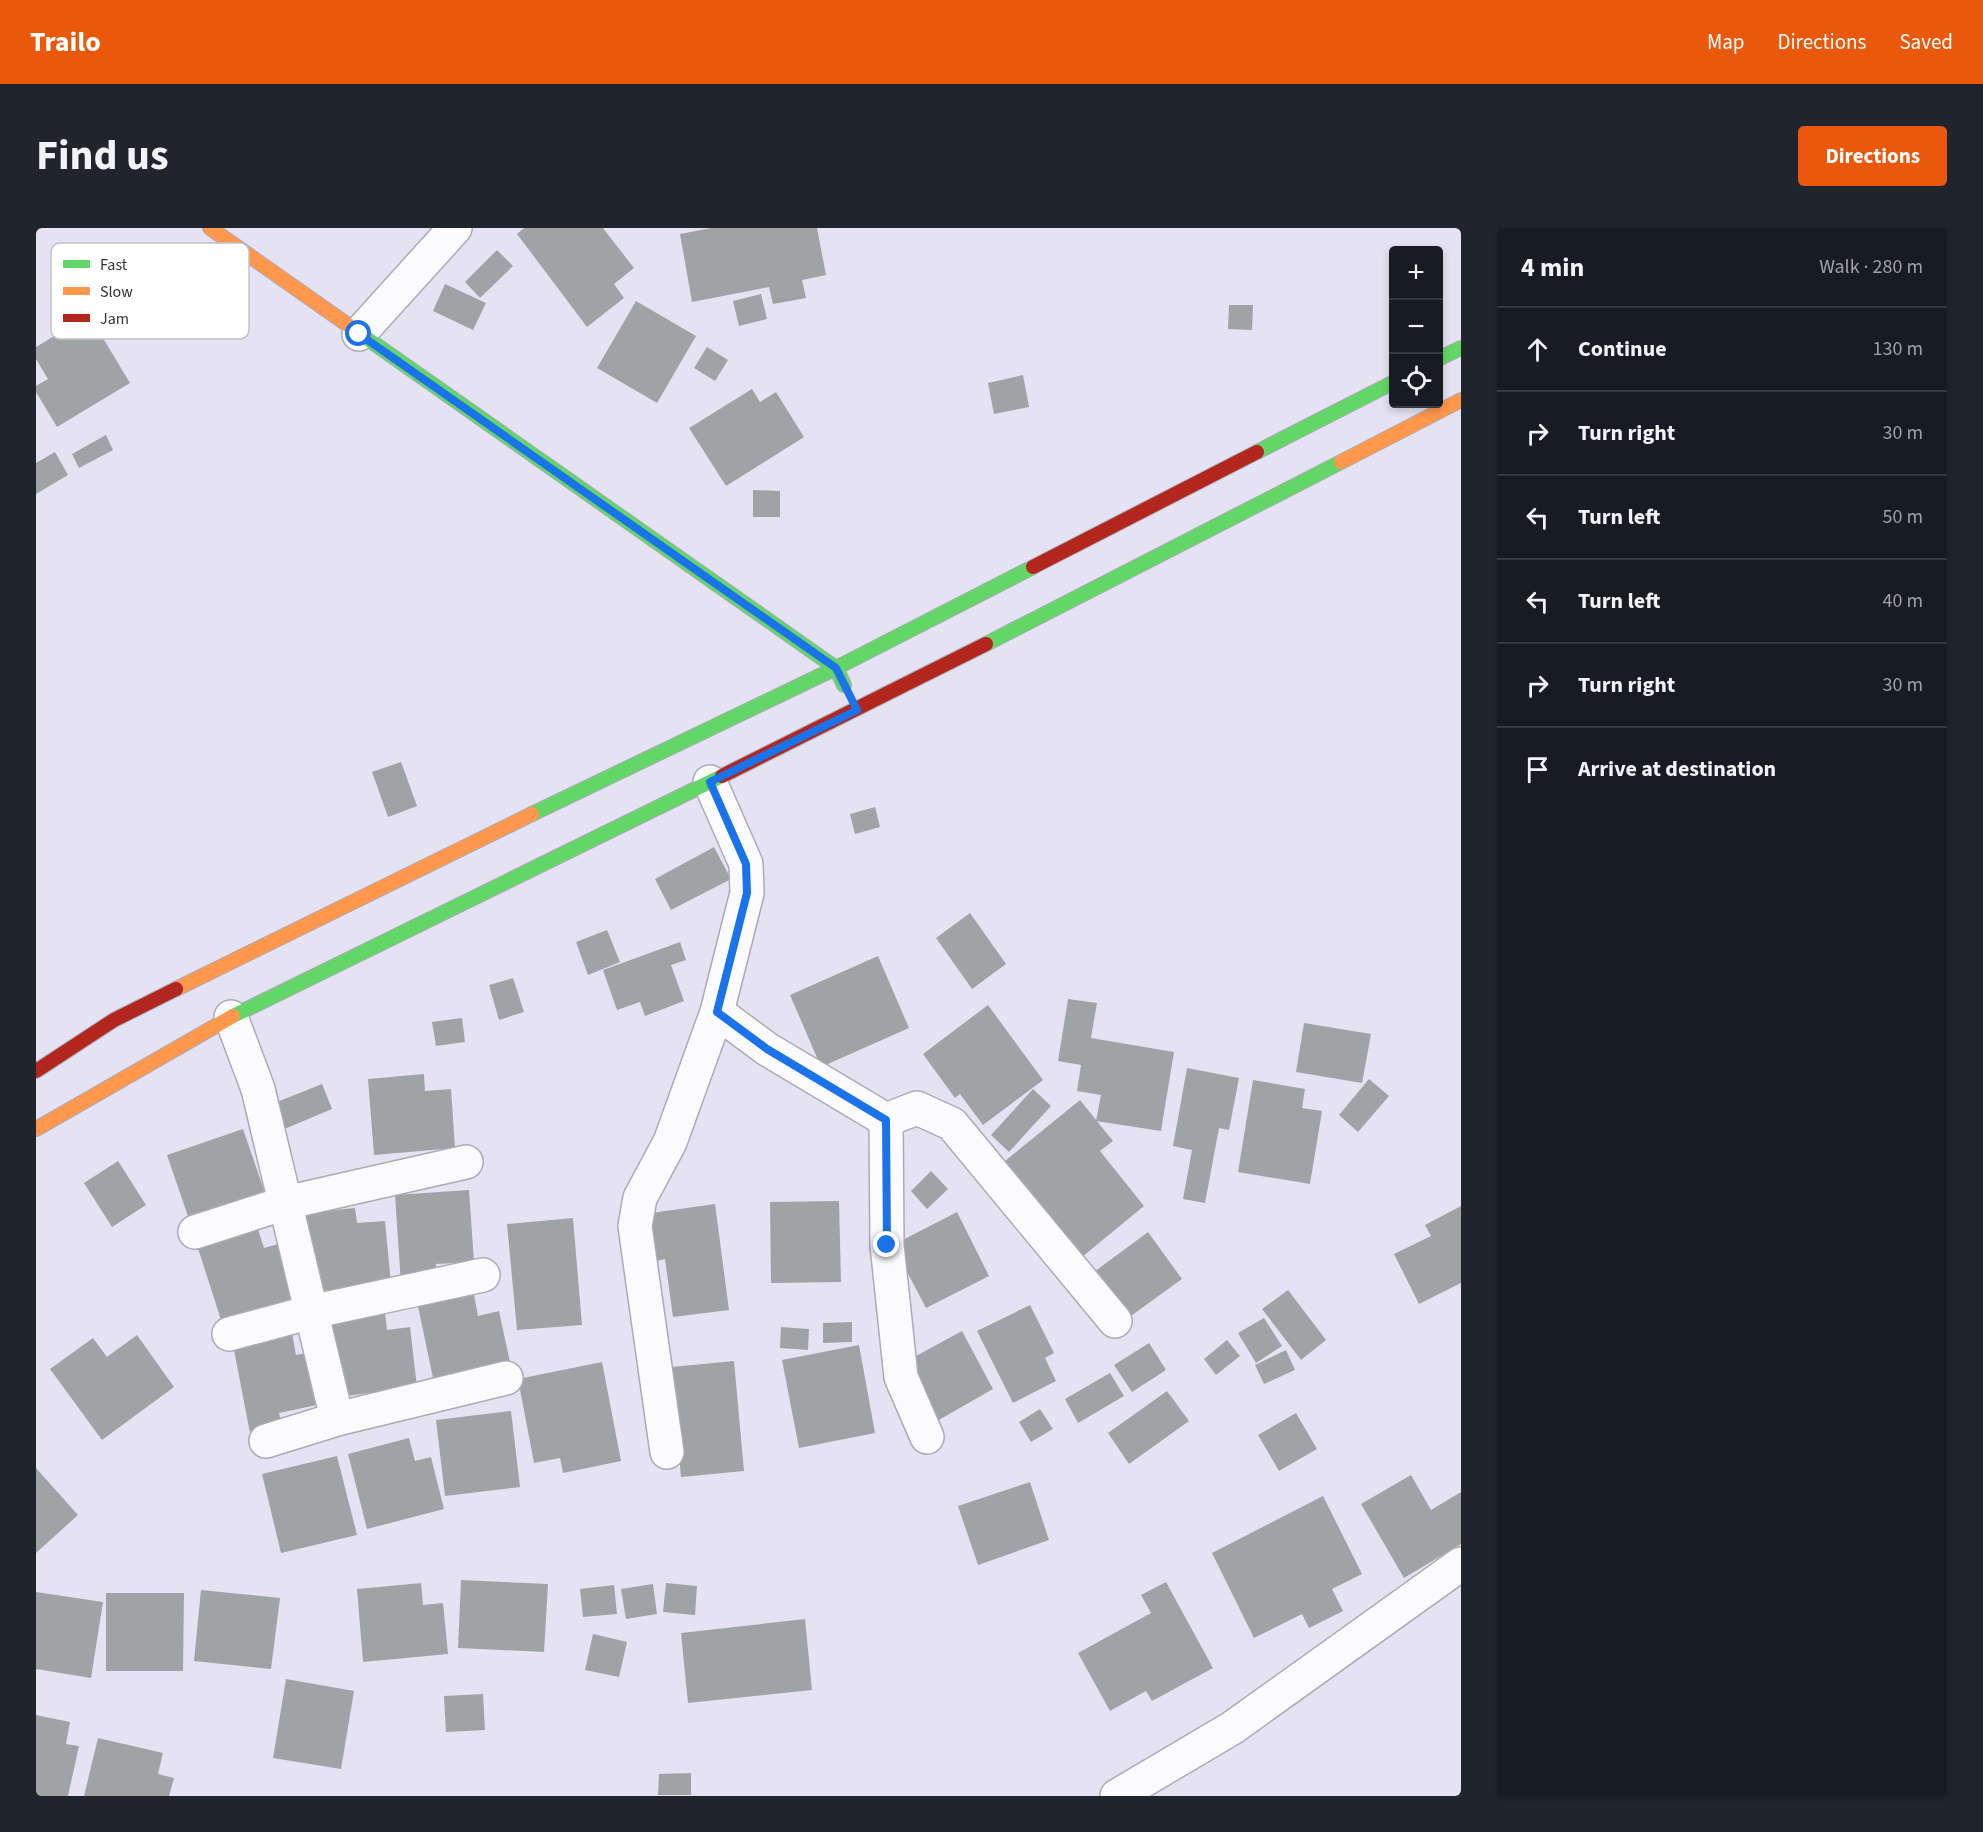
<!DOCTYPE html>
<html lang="en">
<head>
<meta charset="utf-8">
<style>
	:root { --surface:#171b24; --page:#20242c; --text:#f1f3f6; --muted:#9ea1a6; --line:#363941; --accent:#ea580c }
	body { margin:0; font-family:"Source Sans 3",sans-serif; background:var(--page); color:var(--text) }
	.controls { position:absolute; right:18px; top:18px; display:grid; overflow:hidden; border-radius:6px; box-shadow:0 3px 9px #0003 }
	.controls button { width:54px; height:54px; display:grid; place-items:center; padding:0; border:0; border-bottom:2px solid var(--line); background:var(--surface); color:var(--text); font:30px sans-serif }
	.stop { position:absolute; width:18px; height:18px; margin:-14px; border:4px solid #1a73e8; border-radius:50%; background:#fff }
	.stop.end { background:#1a73e8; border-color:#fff; box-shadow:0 2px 6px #0008 }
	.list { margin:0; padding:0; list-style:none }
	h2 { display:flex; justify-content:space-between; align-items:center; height:78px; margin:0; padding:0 24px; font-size:26px }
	h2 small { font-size:20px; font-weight:400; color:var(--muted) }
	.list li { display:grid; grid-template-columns:39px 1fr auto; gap:18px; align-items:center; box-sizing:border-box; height:84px; padding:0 24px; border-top:2px solid var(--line) }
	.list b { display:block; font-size:22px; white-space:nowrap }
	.list em { font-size:20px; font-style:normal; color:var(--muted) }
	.icon { flex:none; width:33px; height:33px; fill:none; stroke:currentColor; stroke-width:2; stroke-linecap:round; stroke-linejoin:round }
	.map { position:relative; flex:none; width:1425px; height:1568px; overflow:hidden; border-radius:6px }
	header { display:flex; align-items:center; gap:36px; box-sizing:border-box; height:84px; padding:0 30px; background:var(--accent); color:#fff }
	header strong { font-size:28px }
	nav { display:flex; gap:33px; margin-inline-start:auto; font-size:21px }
	.intro { display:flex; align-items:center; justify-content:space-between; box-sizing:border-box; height:144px; padding:0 36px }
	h1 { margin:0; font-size:42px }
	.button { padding:15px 27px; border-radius:6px; background:var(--accent); color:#fff; font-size:21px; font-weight:700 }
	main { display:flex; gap:36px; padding:0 36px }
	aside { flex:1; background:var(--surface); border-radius:6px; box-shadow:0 3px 9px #0003 }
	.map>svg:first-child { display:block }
	.building { fill:#a0a3a5 }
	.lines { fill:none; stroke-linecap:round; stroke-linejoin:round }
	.street-casing { stroke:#acaab6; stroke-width:36 }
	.fast-casing { stroke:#acaab6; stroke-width:16 }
	.slow-casing { stroke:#acaab6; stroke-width:16 }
	.jam-casing { stroke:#acaab6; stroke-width:16 }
	.street { stroke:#fbfbfd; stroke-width:33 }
	.fast { stroke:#63d668; stroke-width:14 }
	.slow { stroke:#ff974d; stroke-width:14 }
	.jam { stroke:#b3261e; stroke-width:14 }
	.route { stroke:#1a73e8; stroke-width:8 }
	.key { fill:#fff; stroke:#c2c2c5; stroke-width:1.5 }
	.key-label { font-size:16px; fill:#33323d }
</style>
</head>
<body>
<header>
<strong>Trailo</strong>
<nav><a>Map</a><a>Directions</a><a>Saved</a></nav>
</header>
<div class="intro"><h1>Find us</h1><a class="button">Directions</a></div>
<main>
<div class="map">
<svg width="1425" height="1568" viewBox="0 0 1425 1568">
	<rect width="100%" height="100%" fill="#e5e3f3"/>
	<!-- building -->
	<g class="building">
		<path d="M488 0H567L598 40 578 56 588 70 551 99 481 6Z"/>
		<path d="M675 0H781L790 47 766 52 770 70 737 76 733 59 656 74 644 6Z"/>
		<path d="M461 22 477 38 444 70 429 54Z"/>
		<path d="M409 56 450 75 437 102 397 83Z"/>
		<path d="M725 66 731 91 703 98 697 73Z"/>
		<path d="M600 73 660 108 621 175 561 140Z"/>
		<path d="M1193 77H1217L1216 102 1192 101Z"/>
		<path d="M53 87 94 155 21 199 0 164V158L12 151 0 131V119Z"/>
		<path d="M671 119 692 132 679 153 658 140Z"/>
		<path d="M987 147 993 179 958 186 952 155Z"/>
		<path d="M716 161 724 174 740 164 768 209 690 258 653 200Z"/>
		<path d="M70 207 77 222 43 240 36 226Z"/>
		<path d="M19 224 32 247 0 266V235Z"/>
		<path d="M717 262 744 263V289H717Z"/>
		<path d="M365 534 381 578 352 589 336 544Z"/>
		<path d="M839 579 844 599 819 606 814 586Z"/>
		<path d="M678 619 695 651 635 682 619 651Z"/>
		<path d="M934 685 970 736 936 761 900 710Z"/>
		<path d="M571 702 584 734 552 747 540 714Z"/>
		<path d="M644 714 650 732 635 737 648 773 609 788 604 774 581 782 567 742Z"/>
		<path d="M842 728 873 800 785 839 754 767Z"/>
		<path d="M477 750 488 784 463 792 453 757Z"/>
		<path d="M1032 771 1061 775 1055 810 1138 824 1125 903 1060 893 1065 867 1041 863 1045 837 1022 833Z"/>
		<path d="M952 777 1007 852 947 897 924 866 919 870 887 826Z"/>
		<path d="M426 790 429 814 400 818 396 794Z"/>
		<path d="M1268 795 1335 806 1326 855 1260 844Z"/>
		<path d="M1151 840 1203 850 1193 902 1183 900 1169 975 1147 971 1156 922 1137 918Z"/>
		<path d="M388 846 389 863 415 861 419 920 338 927 332 851Z"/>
		<path d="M1333 851 1353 868 1322 904 1303 887Z"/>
		<path d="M1217 852 1269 861 1266 880 1286 883 1274 956 1202 944Z"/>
		<path d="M286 856 296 881 246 902 236 876Z"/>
		<path d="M997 861 1015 878 973 924 955 907Z"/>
		<path d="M1044 872 1077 913 1064 923 1108 978 1046 1029 969 933Z"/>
		<path d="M207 901 232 974 156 1000 131 927Z"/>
		<path d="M82 933 110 977 76 999 48 955Z"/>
		<path d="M895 943 912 961 891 981 875 963Z"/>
		<path d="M433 962 438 1034 400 1036 401 1054 365 1056 359 967Z"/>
		<path d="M803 973 805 1054 735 1055 734 974Z"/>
		<path d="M679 976 693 1082 637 1089 629 1031 621 1033 615 985Z"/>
		<path d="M1425 978V1055L1383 1076 1358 1026 1395 1008 1389 997Z"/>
		<path d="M319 980 321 995 349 993 355 1056 274 1064 266 985Z"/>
		<path d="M921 984 953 1048 890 1080 857 1017Z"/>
		<path d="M537 990 546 1097 481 1102 471 996Z"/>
		<path d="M220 995 228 1020 246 1015 263 1069 186 1095 160 1014Z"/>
		<path d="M1112 1004 1146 1051 1092 1090 1058 1044Z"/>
		<path d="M1252 1062 1290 1112 1265 1132 1226 1081Z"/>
		<path d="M438 1067 442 1088 463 1083 475 1139 398 1155 382 1078Z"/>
		<path d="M994 1077 1018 1125 1009 1130 1020 1153 977 1175 941 1103Z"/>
		<path d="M349 1084 351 1102 374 1099 381 1159 302 1169 292 1091Z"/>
		<path d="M1228 1090 1246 1118 1220 1135 1202 1105Z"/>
		<path d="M816 1094V1114L787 1115V1095Z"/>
		<path d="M745 1099 773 1101 772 1122 744 1120Z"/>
		<path d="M926 1103 957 1161 901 1193 869 1134Z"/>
		<path d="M256 1105 260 1127 280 1123 290 1175 243 1185 246 1198 214 1205 197 1117Z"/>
		<path d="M101 1107 138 1159 66 1212 14 1141 57 1110 71 1129Z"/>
		<path d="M1191 1112 1204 1128 1180 1147 1168 1131Z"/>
		<path d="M1113 1115 1130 1142 1096 1164 1078 1137Z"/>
		<path d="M823 1117 839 1205 763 1220 746 1132Z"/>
		<path d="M1250 1122 1259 1142 1228 1156 1219 1137Z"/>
		<path d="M698 1133 708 1243 645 1249 635 1139Z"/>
		<path d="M566 1134 585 1233 527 1245 524 1230 498 1235 482 1151Z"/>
		<path d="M1074 1145 1088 1168 1042 1195 1029 1171Z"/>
		<path d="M1131 1163 1153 1193 1093 1236 1072 1205Z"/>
		<path d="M1004 1181 1017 1201 995 1214 983 1194Z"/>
		<path d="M475 1183 484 1259 409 1268 400 1192Z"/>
		<path d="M1260 1185 1281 1221 1243 1243 1222 1207Z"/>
		<path d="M373 1210 379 1233 395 1229 408 1281 331 1301 312 1226Z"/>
		<path d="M301 1228 321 1307 245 1325 226 1246Z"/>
		<path d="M0 1240 42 1287 0 1325Z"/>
		<path d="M1375 1247 1395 1282 1425 1264V1316L1368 1350 1325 1276Z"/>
		<path d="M994 1254 1013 1312 942 1337 922 1278Z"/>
		<path d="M1287 1268 1326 1346 1296 1361 1307 1383 1273 1400 1266 1386 1218 1410 1176 1325Z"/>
		<path d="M425 1352 512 1356 508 1424 422 1420Z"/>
		<path d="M1130 1354 1177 1440 1116 1473 1110 1463 1074 1483 1042 1425 1115 1385 1105 1367Z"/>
		<path d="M385 1355 387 1377 407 1375 412 1426 327 1434 321 1361Z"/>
		<path d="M630 1355 661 1358 659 1387 627 1384Z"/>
		<path d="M617 1356 621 1386 590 1391 585 1361Z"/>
		<path d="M578 1357 581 1386 547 1389 544 1361Z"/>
		<path d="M165 1362 244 1370 235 1441 158 1433Z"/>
		<path d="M0 1364 67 1374 55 1450 0 1441Z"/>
		<path d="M70 1365H148L147 1443H70Z"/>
		<path d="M769 1391 776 1462 652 1475 645 1405Z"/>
		<path d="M557 1406 591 1414 583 1449 549 1442Z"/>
		<path d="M250 1451 318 1463 305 1541 237 1530Z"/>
		<path d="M447 1466 449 1502 410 1504 408 1468Z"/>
		<path d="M0 1487 34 1494 30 1516 43 1518 32 1568H0Z"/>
		<path d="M62 1510 127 1525 122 1546 138 1550 133 1568H48Z"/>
		<path d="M655 1545V1567H622L623 1546Z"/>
	</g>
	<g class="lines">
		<!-- street casing -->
		<g class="street-casing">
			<g id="street">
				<path d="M323 106 419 0"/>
				<path d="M681 784 731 821 850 892 881 880 916 896 1079 1093"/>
				<path d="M195 789 222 861 301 1191"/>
				<path d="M850 892 851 1017 865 1149 891 1209"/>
				<path d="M159 1004 249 975 430 934"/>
				<path d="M193 1106 275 1084 447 1047"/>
				<path d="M230 1213 301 1191 470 1150"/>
				<path d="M631 1224 599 998 604 970 634 914 681 784 711 665 710 636 674 554"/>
				<path d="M1081 1568 1196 1500 1425 1336"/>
			</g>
		</g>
		<!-- fast casing -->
		<g class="fast-casing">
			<g id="fast">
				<path d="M329 109 800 440 808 457"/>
				<path d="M1402 131 1425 120"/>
				<path d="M1221 224 1358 154"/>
				<path d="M950 416 1305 234"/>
				<path d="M496 586 800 440 997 339"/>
				<path d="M197 788 686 548"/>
			</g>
		</g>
		<!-- slow casing -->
		<g class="slow-casing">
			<g id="slow">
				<path d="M174 0 329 109"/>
				<path d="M1305 234 1425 172"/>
				<path d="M140 761 496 586"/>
				<path d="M0 901 197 788"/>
			</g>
		</g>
		<!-- jam casing -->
		<g class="jam-casing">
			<g id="jam">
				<path d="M997 339 1221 224"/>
				<path d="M686 548 950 416"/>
				<path d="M0 843 78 792 140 761"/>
			</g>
		</g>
		<!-- street -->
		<use href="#street" class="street"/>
		<!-- fast -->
		<use href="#fast" class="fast"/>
		<!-- slow -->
		<use href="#slow" class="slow"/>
		<!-- jam -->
		<use href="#jam" class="jam"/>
	</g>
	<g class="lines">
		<!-- route -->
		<path class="route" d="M323 106 800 440 821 482 674 554 710 636 711 665 681 784 731 821 850 892 851 1017"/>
	</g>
	<!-- legend -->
	<rect x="15" y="15" width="198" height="96" rx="9" class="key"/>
	<rect x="27" y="32" width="27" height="8" fill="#63d668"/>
	<rect x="27" y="59" width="27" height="8" fill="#ff974d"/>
	<rect x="27" y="86" width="27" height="8" fill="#b3261e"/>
	<g class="key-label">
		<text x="64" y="42">Fast</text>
		<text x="64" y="69">Slow</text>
		<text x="64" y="96">Jam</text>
	</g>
</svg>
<div class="controls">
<button>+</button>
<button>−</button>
<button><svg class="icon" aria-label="locate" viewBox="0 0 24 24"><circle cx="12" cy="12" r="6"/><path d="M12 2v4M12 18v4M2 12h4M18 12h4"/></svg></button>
</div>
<div class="stop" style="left:323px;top:106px"></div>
<div class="stop end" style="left:851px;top:1017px"></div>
</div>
<aside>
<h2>4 min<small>Walk · 280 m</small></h2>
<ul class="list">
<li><svg class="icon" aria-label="ahead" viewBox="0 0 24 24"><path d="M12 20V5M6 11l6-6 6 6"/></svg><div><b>Continue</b></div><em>130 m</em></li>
<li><svg class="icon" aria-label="right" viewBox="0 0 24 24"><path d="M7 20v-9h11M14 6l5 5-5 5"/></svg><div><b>Turn right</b></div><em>30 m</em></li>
<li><svg class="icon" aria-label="left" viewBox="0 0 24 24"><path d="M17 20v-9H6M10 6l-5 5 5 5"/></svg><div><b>Turn left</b></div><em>50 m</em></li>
<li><svg class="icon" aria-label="left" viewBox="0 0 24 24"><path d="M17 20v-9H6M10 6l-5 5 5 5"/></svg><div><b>Turn left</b></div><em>40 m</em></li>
<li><svg class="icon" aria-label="right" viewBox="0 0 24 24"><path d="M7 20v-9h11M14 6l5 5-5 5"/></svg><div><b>Turn right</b></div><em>30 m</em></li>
<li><svg class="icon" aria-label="arrive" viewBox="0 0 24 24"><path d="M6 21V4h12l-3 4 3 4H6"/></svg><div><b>Arrive at destination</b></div></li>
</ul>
</aside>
</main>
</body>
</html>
